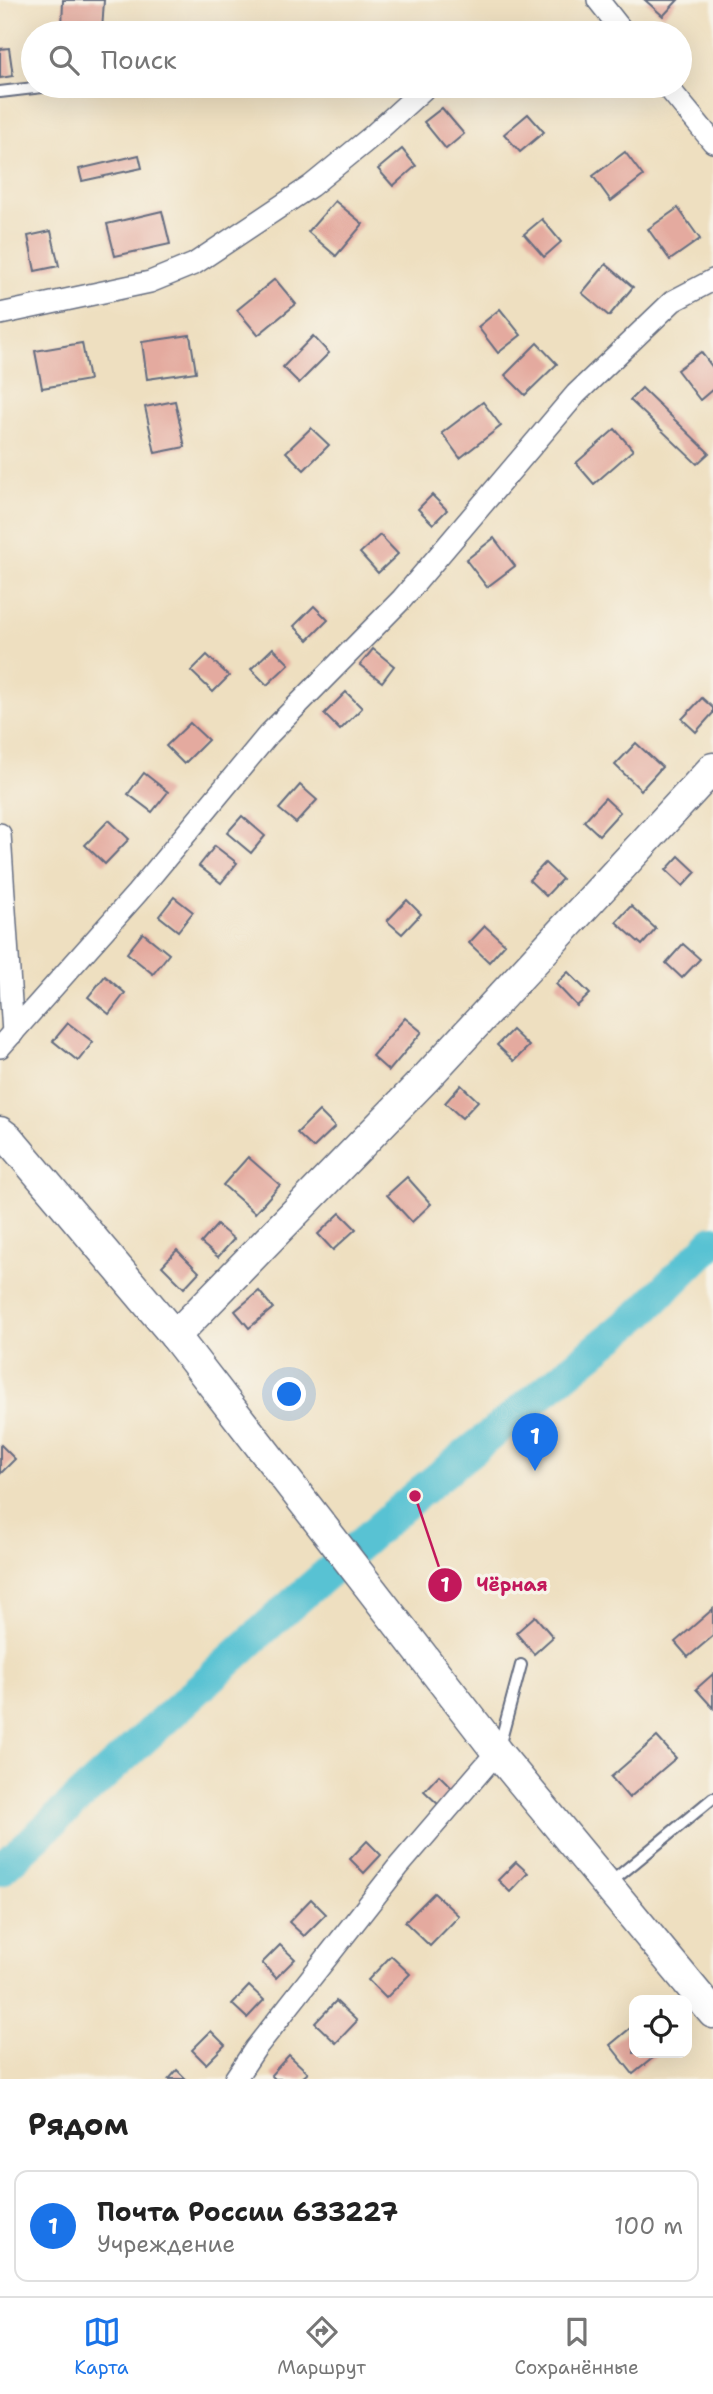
<!DOCTYPE html>
<html lang="ru">
<head>
<meta charset="utf-8">
<style>
	:root { --surface:#fff; --page:#f6f6f6; --text:#222; --muted:#767676; --line:#e0e0e0; --accent:#1a73e8 }
	body { margin:0; font-family:"Shantell Sans",sans-serif; background:var(--page); color:var(--text) }
	.controls { position:absolute; right:21px; bottom:21px; display:grid; overflow:hidden; border-radius:14px; box-shadow:0 7px 28px #0002 }
	.controls button { width:63px; height:63px; display:grid; place-items:center; padding:0; border:0; border-bottom:2px solid var(--line); background:var(--surface); color:var(--text); font:35px sans-serif }
	.you { position:absolute; left:290px; top:1395px; width:24px; height:24px; margin:-18px; border:5px solid #fff; border-radius:50%; background:#1a73e8; box-shadow:0 0 0 10px #1a73e833 }
	.badge { display:grid; place-items:center; width:46px; height:46px; border-radius:50%; background:var(--accent); color:#fff; font-size:23px; font-weight:700 }
	.pin { position:absolute; translate:-50% -58px; filter:drop-shadow(0 2px 4px #0008) }
	.pin::after { content:''; position:absolute; top:37px; width:24px; height:21px; background:inherit; clip-path:polygon(0 0,100% 0,50% 100%) }
	.list { margin:0; padding:0; list-style:none }
	h2 { display:flex; justify-content:space-between; align-items:center; height:91px; margin:0; padding:0 28px; font-size:30px }
	h2 small { font-size:23px; font-weight:400; color:var(--muted) }
	.list li { display:grid; grid-template-columns:46px 1fr auto; gap:21px; align-items:center; box-sizing:border-box; height:112px; margin:0 14px 14px; padding:0 14px; border:2px solid var(--line); border-radius:14px }
	.list b { display:block; font-size:26px; white-space:nowrap }
	.list p { margin:0; font-size:23px; white-space:nowrap; color:var(--muted) }
	.list em { font-size:23px; font-style:normal; color:var(--muted) }
	.icon { flex:none; width:38px; height:38px; fill:none; stroke:currentColor; stroke-width:2; stroke-linecap:round; stroke-linejoin:round }
	.map { position:relative; flex:none; width:713px; height:2079px; overflow:hidden }
	.search { position:absolute; background:var(--surface); box-shadow:0 7px 28px #0002; left:21px; right:21px; top:21px; height:77px; display:flex; align-items:center; gap:18px; box-sizing:border-box; padding:0 24px; border-radius:38px; color:var(--muted); font-size:26px }
	.sheet { height:217px; background:var(--surface) }
	nav { display:flex; justify-content:space-around; align-items:center; box-sizing:border-box; height:98px; border-top:2px solid var(--line); background:var(--surface); font-size:19px; color:var(--muted) }
	nav a { display:grid; justify-items:center; gap:4px }
	nav .on { color:var(--accent) }
	.map>svg:first-child { display:block }
	.lines { fill:none; stroke-linecap:round; stroke-linejoin:round }
	.river { stroke:#58c2d3; stroke-width:32 }
	.building { fill:#e4aa9f }
	.lane-casing { stroke:#656d80; stroke-width:14 }
	.street-casing { stroke:#656d80; stroke-width:24 }
	.secondary-casing { stroke:#656d80; stroke-width:33 }
	.lane { stroke:#fff; stroke-width:10 }
	.street { stroke:#fff; stroke-width:21 }
	.secondary { stroke:#fff; stroke-width:30 }
	.leader { fill:none; stroke:#c2185b; stroke-width:2.5 }
	.callout-dot { fill:#c2185b; stroke:#f7f3e8; stroke-width:2.5 }
	.mark-label { font-size:21px; text-anchor:middle; font-weight:bold; fill:#fff }
	.callout-label { font-size:19px; text-anchor:middle; font-weight:bold; fill:#c2185b; stroke:#f7f3e8; stroke-width:7; stroke-linejoin:round; paint-order:stroke }
</style>
</head>
<body>
<div class="map">
<svg width="713" height="2079" viewBox="0 0 713 2079">
	<rect width="100%" height="100%" fill="#f7f3e8"/>
	<filter id="ink" filterUnits="userSpaceOnUse"><feTurbulence type="fractalNoise" baseFrequency=".0143" numOctaves="2"/><feDisplacementMap in="SourceGraphic" scale="14" xChannelSelector="R" yChannelSelector="G"/><feConvolveMatrix kernelMatrix="1 2 1 2 8 2 1 2 1" color-interpolation-filters="sRGB"/></filter>
	<filter id="wash" filterUnits="userSpaceOnUse"><feTurbulence type="fractalNoise" baseFrequency=".00686" numOctaves="4" result="noise"/><feDisplacementMap in="SourceGraphic" scale="28" xChannelSelector="R" yChannelSelector="G"/><feGaussianBlur stdDeviation="1.57" result="paint"/><feColorMatrix in="noise" values="0 0 0 0 0 0 0 0 0 0 0 0 0 0 0 0 0 1.4 0 .05"/><feComposite in="paint" operator="in"/></filter>
	<g filter="url(#wash)">
		<rect width="100%" height="100%" fill="#eedfc0"/>
		<g class="lines">
			<!-- river -->
			<path class="river" d="M0 1870 275 1619 415 1496 641 1313 713 1241"/>
		</g>
		<g id="blocks">
			<!-- building -->
			<g class="building">
				<path d="M63 0H104L102 31 62 30Z"/>
				<path d="M645 0H678L663 16Z"/>
				<path d="M9 48 13 76 0 78V49Z"/>
				<path d="M442 108 464 134 446 149 424 122Z"/>
				<path d="M528 114 544 132 520 152 504 134Z"/>
				<path d="M402 149 416 166 393 186 378 169Z"/>
				<path d="M625 152 643 176 611 201 593 176Z"/>
				<path d="M139 155 142 168 82 181 79 169Z"/>
				<path d="M335 201 363 224 336 256 308 232Z"/>
				<path d="M678 208 700 239 670 260 648 229Z"/>
				<path d="M162 211 170 244 115 256 107 224Z"/>
				<path d="M542 219 561 242 544 257 524 234Z"/>
				<path d="M51 231 59 266 35 271 28 236Z"/>
				<path d="M606 264 633 287 609 316 582 293Z"/>
				<path d="M275 279 296 304 258 335 237 310Z"/>
				<path d="M500 309 521 335 498 353 478 327Z"/>
				<path d="M190 335 196 372 147 379 142 342Z"/>
				<path d="M313 336 329 353 299 383 283 367Z"/>
				<path d="M82 343 89 380 42 388 35 351Z"/>
				<path d="M537 343 557 364 525 395 505 375Z"/>
				<path d="M701 352 713 368V389L700 400 677 370Z"/>
				<path d="M642 388 709 453 697 464 630 400Z"/>
				<path d="M175 401 185 447 155 453 145 407Z"/>
				<path d="M483 402 501 426 460 458 442 433Z"/>
				<path d="M311 428 329 445 304 470 286 452Z"/>
				<path d="M615 429 633 450 594 484 576 463Z"/>
				<path d="M432 495 447 510 433 524 418 509Z"/>
				<path d="M380 535 398 554 378 573 360 553Z"/>
				<path d="M494 538 515 566 487 587 466 560Z"/>
				<path d="M314 606 328 620 308 640 294 626Z"/>
				<path d="M273 648 289 664 267 685 251 669Z"/>
				<path d="M373 649 394 666 382 682 360 665Z"/>
				<path d="M207 655 229 676 213 692 191 671Z"/>
				<path d="M346 692 362 708 340 730 324 714Z"/>
				<path d="M702 698 713 708V713L696 732 682 719Z"/>
				<path d="M190 723 208 740 184 764 166 746Z"/>
				<path d="M636 743 662 767 641 790 615 765Z"/>
				<path d="M144 773 168 792 152 812 128 794Z"/>
				<path d="M300 785 317 800 296 823 279 809Z"/>
				<path d="M605 798 620 812 599 835 584 821Z"/>
				<path d="M242 816 265 836 251 853 227 833Z"/>
				<path d="M109 820 129 839 105 864 85 845Z"/>
				<path d="M215 846 237 863 221 883 199 866Z"/>
				<path d="M679 856 696 872 683 886 666 870Z"/>
				<path d="M545 863 562 879 546 896 529 880Z"/>
				<path d="M174 897 193 912 178 931 159 916Z"/>
				<path d="M407 900 421 914 402 934 387 921Z"/>
				<path d="M631 906 656 929 642 945 616 922Z"/>
				<path d="M485 926 505 944 489 962 469 943Z"/>
				<path d="M143 933 169 954 153 974 127 953Z"/>
				<path d="M683 944 700 959 682 978 666 963Z"/>
				<path d="M568 972 590 994 577 1006 556 984Z"/>
				<path d="M105 976 125 993 109 1014 88 997Z"/>
				<path d="M405 1018 422 1032 389 1071 372 1056Z"/>
				<path d="M68 1023 93 1042 78 1061 53 1041Z"/>
				<path d="M512 1030 529 1046 514 1061 497 1045Z"/>
				<path d="M461 1085 478 1101 462 1118 445 1103Z"/>
				<path d="M319 1111 335 1127 313 1148 297 1133Z"/>
				<path d="M248 1157 280 1185 255 1213 223 1185Z"/>
				<path d="M407 1177 431 1204 412 1222 387 1195Z"/>
				<path d="M340 1213 356 1229 333 1250 318 1234Z"/>
				<path d="M217 1225 234 1239 218 1257 201 1243Z"/>
				<path d="M177 1250 199 1272 184 1288 162 1266Z"/>
				<path d="M259 1291 273 1308 249 1328 235 1311Z"/>
				<path d="M1 1445 15 1459 0 1474V1446Z"/>
				<path d="M713 1609V1636L688 1657 675 1642Z"/>
				<path d="M535 1616 553 1637 534 1654 516 1633Z"/>
				<path d="M713 1674V1708L696 1689Z"/>
				<path d="M657 1737 676 1758 629 1798 611 1777Z"/>
				<path d="M439 1775 455 1791 440 1806 424 1791Z"/>
				<path d="M367 1841 381 1855 364 1873 350 1859Z"/>
				<path d="M516 1862 528 1873 510 1892 498 1880Z"/>
				<path d="M434 1893 459 1916 430 1946 405 1922Z"/>
				<path d="M311 1899 326 1914 304 1936 289 1922Z"/>
				<path d="M280 1945 295 1959 276 1978 262 1963Z"/>
				<path d="M391 1956 410 1974 386 1998 368 1980Z"/>
				<path d="M249 1986 264 2000 247 2018 232 2004Z"/>
				<path d="M336 2001 357 2021 336 2043 315 2023Z"/>
				<path d="M634 2025V2053H659L633 2074 610 2045Z"/>
				<path d="M211 2031 225 2045 206 2064 192 2050Z"/>
				<path d="M289 2055 308 2073 301 2079H275L271 2075Z"/>
				<path d="M177 2070 186 2079H169Z"/>
			</g>
		</g>
	</g>
	<g filter="url(#ink)">
		<use href="#blocks" fill-opacity="0" stroke="#656d80" stroke-width="2"/>
		<g class="lines">
			<!-- lane casing -->
			<g class="lane-casing">
				<g id="lane">
					<path d="M0 92 51 86"/>
					<path d="M499 1747 521 1665"/>
					<path d="M610 1883 713 1798"/>
				</g>
			</g>
			<!-- street casing -->
			<g class="street-casing">
				<g id="street">
					<path d="M598 0 624 33"/>
					<path d="M667 86 713 142"/>
					<path d="M0 314 150 282 194 264 311 186 371 137 427 86"/>
					<path d="M0 834 13 1033"/>
					<path d="M0 1047 137 893 268 735 402 599 576 394 673 301 713 280"/>
					<path d="M235 2079 255 2049 398 1867 497 1752"/>
				</g>
			</g>
			<!-- secondary casing -->
			<g class="secondary-casing">
				<g id="secondary">
					<path d="M0 1132 8 1138 175 1336 497 1752 713 2013"/>
					<path d="M175 1336 426 1078 713 768"/>
				</g>
			</g>
			<!-- lane -->
			<use href="#lane" class="lane"/>
			<!-- street -->
			<use href="#street" class="street"/>
			<!-- secondary -->
			<use href="#secondary" class="secondary"/>
		</g>
	</g>
	<!-- callouts -->
	<path class="leader" d="M415 1496L445 1585"/>
	<g class="callout-dot">
		<circle cx="415" cy="1496" r="7"/>
		<circle cx="445" cy="1585" r="18"/>
	</g>
	<g class="mark-label">
		<text x="445" y="1592">1</text>
	</g>
	<g class="callout-label">
		<text x="512" y="1591">Чёрная</text>
	</g>
</svg>
<div class="controls">
<button><svg class="icon" aria-label="locate" viewBox="0 0 24 24"><circle cx="12" cy="12" r="6"/><path d="M12 2v4M12 18v4M2 12h4M18 12h4"/></svg></button>
</div>
<div class="you"></div>
<div class="pin badge" style="left:535px;top:1471px">1</div>
<div class="search"><svg class="icon" aria-label="search" viewBox="0 0 24 24"><circle cx="10" cy="10" r="6"/><path d="M15 15l6 6"/></svg>Поиск</div>
</div>
<section class="sheet">
<h2>Рядом<small></small></h2>
<ul class="list">
<li><span class="badge">1</span><div><b>Почта России 633227</b><p>Учреждение</p></div><em>100 m</em></li>
</ul>
</section>
<nav>
<a class="on"><svg class="icon" aria-label="map" viewBox="0 0 24 24"><path d="M3 6l6-2 6 2 6-2v14l-6 2-6-2-6 2zM9 4v14M15 6v14"/></svg>Карта</a>
<a><svg class="icon" aria-label="directions" viewBox="0 0 24 24"><path d="M12 3l9 9-9 9-9-9zM9 14v-3h6M13 9l2 2-2 2"/></svg>Маршрут</a>
<a><svg class="icon" aria-label="saved" viewBox="0 0 24 24"><path d="M7 4h10v16l-5-4-5 4z"/></svg>Сохранённые</a>
</nav>
</body>
</html>
